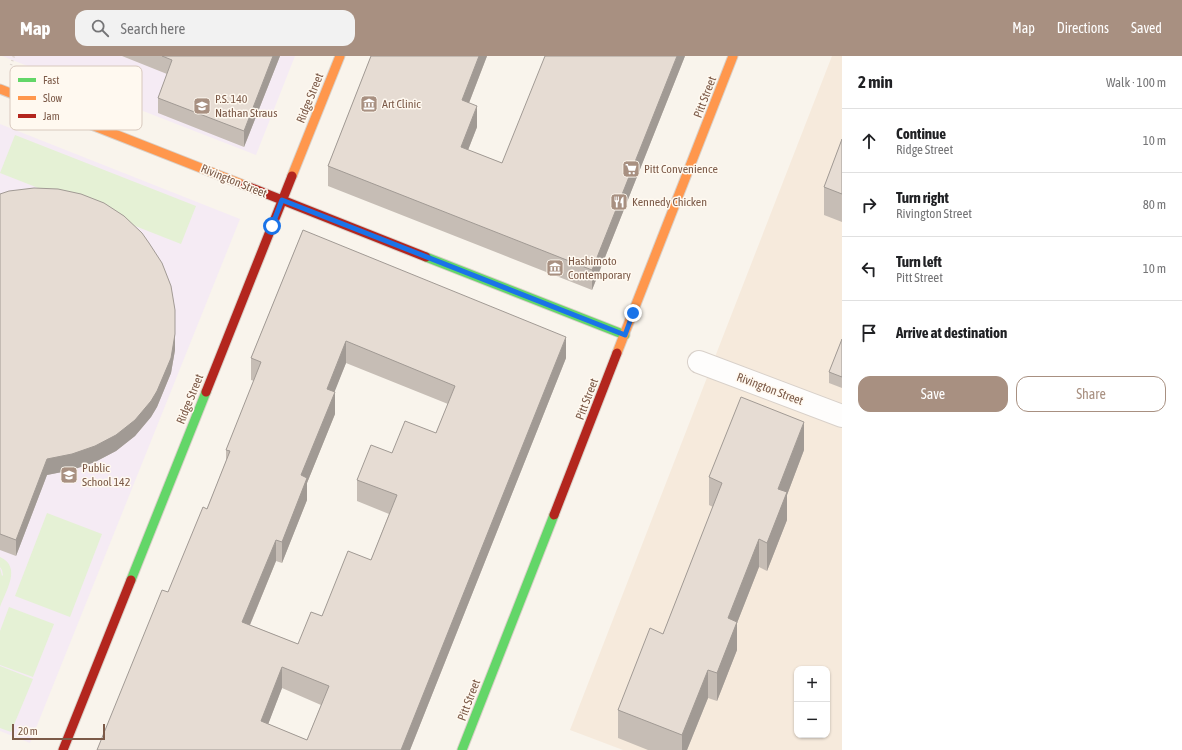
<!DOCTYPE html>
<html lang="en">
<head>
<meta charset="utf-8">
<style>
	:root { --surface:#fff; --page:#f2f2f2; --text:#202124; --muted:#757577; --line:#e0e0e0; --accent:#a89081 }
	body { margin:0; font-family:"Asap Condensed",sans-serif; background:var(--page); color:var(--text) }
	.controls { position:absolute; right:12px; bottom:12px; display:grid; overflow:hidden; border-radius:8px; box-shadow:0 1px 3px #0004 }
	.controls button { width:36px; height:36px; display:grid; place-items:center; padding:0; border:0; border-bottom:1px solid var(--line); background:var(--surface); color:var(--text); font:20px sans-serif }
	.scale { position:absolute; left:12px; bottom:10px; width:93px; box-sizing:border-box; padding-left:4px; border:2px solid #7c5a48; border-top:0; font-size:11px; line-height:14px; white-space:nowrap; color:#7c5a48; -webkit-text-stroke:3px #fff9f0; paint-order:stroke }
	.stop { position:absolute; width:12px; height:12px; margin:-9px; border:3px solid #1a73e8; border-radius:50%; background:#fff }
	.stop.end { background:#1a73e8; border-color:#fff; box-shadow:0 1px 4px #0008 }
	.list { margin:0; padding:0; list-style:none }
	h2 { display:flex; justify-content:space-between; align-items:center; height:52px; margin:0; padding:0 16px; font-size:17px }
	h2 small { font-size:13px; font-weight:400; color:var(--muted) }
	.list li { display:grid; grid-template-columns:26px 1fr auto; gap:12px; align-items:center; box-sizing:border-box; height:64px; padding:0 16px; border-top:1px solid var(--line) }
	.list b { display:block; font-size:15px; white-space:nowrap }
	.list p { margin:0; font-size:13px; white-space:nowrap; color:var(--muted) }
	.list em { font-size:13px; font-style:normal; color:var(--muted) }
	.actions { display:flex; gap:8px; padding:12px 16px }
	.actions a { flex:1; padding:9px 0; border:1px solid var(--accent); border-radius:12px; text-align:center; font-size:14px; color:var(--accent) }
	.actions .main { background:var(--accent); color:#fff }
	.icon { flex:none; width:22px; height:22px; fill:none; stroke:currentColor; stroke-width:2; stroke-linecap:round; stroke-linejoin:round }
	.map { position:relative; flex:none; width:842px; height:694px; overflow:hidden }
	header { display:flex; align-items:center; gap:24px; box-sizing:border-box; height:56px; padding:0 20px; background:var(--accent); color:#fff }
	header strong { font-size:19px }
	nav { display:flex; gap:22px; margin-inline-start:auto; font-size:14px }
	.search { width:280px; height:36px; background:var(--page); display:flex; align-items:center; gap:10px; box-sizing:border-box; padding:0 14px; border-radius:12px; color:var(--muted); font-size:15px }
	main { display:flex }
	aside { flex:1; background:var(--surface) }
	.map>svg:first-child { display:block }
	.residential { fill:#f6eadc; fill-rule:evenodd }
	.education { fill:#f5ebf4 }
	.green { fill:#e5f1d5 }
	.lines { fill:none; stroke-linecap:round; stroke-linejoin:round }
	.street-casing { stroke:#d8d0c9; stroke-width:24 }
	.fast-casing { stroke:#d9d0c8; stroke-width:11 }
	.slow-casing { stroke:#d9d0c8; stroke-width:11 }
	.jam-casing { stroke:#d9d0c8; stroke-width:11 }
	.path { stroke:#dcd3cd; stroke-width:2.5; stroke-dasharray:1 3; stroke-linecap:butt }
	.street { stroke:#fefdfc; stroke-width:22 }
	.fast { stroke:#63d668; stroke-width:9 }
	.slow { stroke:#ff974d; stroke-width:9 }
	.jam { stroke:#b3261e; stroke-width:9 }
	.wall { fill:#c6bdb5; fill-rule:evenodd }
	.shaded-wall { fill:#a19a94 }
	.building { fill:#e6dcd3; stroke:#a19a94; fill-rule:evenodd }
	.route { stroke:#1a73e8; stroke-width:5 }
	.labels { text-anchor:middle; stroke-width:3; stroke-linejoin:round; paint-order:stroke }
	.street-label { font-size:12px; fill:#7c5a48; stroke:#fff9f0 }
	.poi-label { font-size:12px; fill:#7c5a48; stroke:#fff9f0; text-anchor:start }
	.key { fill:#fff9f0; stroke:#d8c9be; stroke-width:1 }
	.key-label { font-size:11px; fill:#7c5a48 }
</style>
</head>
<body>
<header>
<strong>Map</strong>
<div class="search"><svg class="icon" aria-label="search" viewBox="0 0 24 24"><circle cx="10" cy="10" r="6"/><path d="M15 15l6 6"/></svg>Search here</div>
<nav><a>Map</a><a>Directions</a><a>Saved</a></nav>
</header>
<main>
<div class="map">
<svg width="842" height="694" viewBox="0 0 842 694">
	<rect width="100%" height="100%" fill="#f9f4ec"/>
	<!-- residential -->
	<path class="residential" d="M832 0H842V694H623L570 674ZM797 613H827V679H797Z"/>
	<!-- education -->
	<g class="education">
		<path d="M2 0H295L256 99Z"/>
		<path d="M0 68 240 163 30 687 0 675Z"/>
	</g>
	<!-- green -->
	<g class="green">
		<path d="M15 79 196 150 181 188 0 117Z"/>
		<path d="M47 457 102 478 70 561 15 540Z"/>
		<path d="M0 501C22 511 6 534 0 551V512L2 520 3 519 2 514 0 511Z"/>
		<path d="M9 551 54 568 33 621 0 609V575Z"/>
		<path d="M0 610 33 623 11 676 0 672Z"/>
	</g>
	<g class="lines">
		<!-- street casing -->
		<g class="street-casing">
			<path id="street" d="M699 306 842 360"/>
		</g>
		<!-- fast casing -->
		<g class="fast-casing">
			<g id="fast">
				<path d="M426 201 625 279"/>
				<path d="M131 524 206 336"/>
				<path d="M462 694 554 459"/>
			</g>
		</g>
		<!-- slow casing -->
		<g class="slow-casing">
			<g id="slow">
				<path d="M0 33 244 129"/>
				<path d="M292 120 340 0"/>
				<path d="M617 297 733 0"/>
			</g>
		</g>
		<!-- jam casing -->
		<g class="jam-casing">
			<g id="jam">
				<path d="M244 129 426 201"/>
				<path d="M206 336 292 120"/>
				<path d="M554 459 617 297"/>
				<path d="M63 694 131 524"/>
			</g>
		</g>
		<!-- path -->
		<path class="path" d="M11 9 14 0"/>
		<!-- street -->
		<use href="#street" class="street"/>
		<!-- fast -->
		<use href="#fast" class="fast"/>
		<!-- slow -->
		<use href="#slow" class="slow"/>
		<!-- jam -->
		<use href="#jam" class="jam"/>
	</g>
	<!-- wall -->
	<g class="wall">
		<path d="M122 0H280L244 91 158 57V42L167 18Z"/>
		<path d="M371 0H487L469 47 477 71 468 94 502 107 685 0 592 234 328 130V110Z"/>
		<path d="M842 83V166L824 159V131Z"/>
		<path d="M0 138 175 294 171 317 157 351 151 361 135 380 116 395 95 406 72 414 47 419 16 500 0 494Z"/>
		<path d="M303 174 566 302 410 694H97L168 536 207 453 226 405V394L254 325 251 324V302ZM346 307 448 348 436 377 392 397 357 424V445L389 458 371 504 298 588 250 569 276 505 282 507 307 444V427L335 358 334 336ZM282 632 321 649 307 684 268 668Z"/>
		<path d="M842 283V332L829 327V316Z"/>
		<path d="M804 394 787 439V464L767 515 759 511 737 567V594L717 645 708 642 687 694H648L618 682V654L663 578 713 451 709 449V421Z"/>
	</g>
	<!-- shaded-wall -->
	<g class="shaded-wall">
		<path d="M273 0H280L244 91V75Z"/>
		<path d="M479 0H487L462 65V44Z"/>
		<path d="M677 0H685L592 234V214Z"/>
		<path d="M477 50V71L461 112V91Z"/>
		<path d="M175 278V294L171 317 157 351 151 361 135 380 116 395 95 406 72 414 47 419 16 500V484L47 403Z"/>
		<path d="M566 281V302L410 694H401Z"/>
		<path d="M346 285V307L327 355V333Z"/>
		<path d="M335 336V358L307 427V444L282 507V486L301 419Z"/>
		<path d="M804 366V394L787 439V464L767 515V487L778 433Z"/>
		<path d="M759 483V511L737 567V594L717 645V617L728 562Z"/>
		<path d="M276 484V505L242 588V566Z"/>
		<path d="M282 611V632L261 687V665Z"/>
		<path d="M708 614V642L687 694H682V679Z"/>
	</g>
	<!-- building -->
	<g class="building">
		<path d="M162 0H273L244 75 158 42 172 4Z"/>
		<path d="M371 0H479L462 44 477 50 461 91 502 107 545 0H677L592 214 328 110Z"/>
		<path d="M842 83V138L824 131Z"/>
		<path d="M34 132 58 133 81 138 104 147 124 160 142 177 149 187 162 207 171 230 175 254V278L171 302 157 335 151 345 135 364 116 379 95 390 72 398 47 403 16 484 0 478V138L9 135Z"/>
		<path d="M303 174 566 281 401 694H97L162 534 168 536 203 451 207 453 230 395 226 394 261 306 251 302ZM346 285 455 330 436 377 405 365 392 397 371 389 357 424 397 439 371 504 348 495 322 560 311 556 298 588 242 566 276 484 282 486 307 422 301 419 335 336 327 333ZM282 611 329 630 307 684 261 665Z"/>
		<path d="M842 283V321L829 316Z"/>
		<path d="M741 341 804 366 778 433 787 436 767 487 759 483 728 562 737 566 717 617 708 614 682 679 618 654 650 572 663 578 722 427 709 421Z"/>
	</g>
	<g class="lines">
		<!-- route -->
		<path class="route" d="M272 170 282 144 625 279 633 257"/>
	</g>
	<!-- icons -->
	<defs>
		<g id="museum-square" transform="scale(0.9)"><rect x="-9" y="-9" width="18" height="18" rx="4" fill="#a89081" stroke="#fff9f0"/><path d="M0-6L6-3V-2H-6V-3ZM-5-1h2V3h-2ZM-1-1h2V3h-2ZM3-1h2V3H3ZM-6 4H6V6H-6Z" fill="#fff"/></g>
		<g id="school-square" transform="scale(0.9)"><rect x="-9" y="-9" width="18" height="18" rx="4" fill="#a89081" stroke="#fff9f0"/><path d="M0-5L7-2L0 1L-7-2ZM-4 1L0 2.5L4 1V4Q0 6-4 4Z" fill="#fff"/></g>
		<g id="supermarket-square" transform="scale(0.9)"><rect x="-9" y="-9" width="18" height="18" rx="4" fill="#a89081" stroke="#fff9f0"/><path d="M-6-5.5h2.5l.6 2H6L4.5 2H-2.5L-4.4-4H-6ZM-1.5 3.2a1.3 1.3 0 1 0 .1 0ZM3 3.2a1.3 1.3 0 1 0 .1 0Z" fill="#fff"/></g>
		<g id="restaurant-square" transform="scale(0.9)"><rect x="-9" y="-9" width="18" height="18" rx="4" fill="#a89081" stroke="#fff9f0"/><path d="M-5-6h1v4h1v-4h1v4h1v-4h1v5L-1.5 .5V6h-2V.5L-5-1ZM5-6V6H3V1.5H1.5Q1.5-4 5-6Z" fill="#fff"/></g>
	</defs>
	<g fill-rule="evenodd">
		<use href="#museum-square" x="369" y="48"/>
		<use href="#school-square" x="202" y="50"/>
		<use href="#supermarket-square" x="631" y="113"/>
		<use href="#restaurant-square" x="619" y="146"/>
		<use href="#museum-square" x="555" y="212"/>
		<use href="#school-square" x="69" y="419"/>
	</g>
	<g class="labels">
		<!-- street labels -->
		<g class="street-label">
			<text transform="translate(705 41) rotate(-69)" y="4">Pitt Street</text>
			<text transform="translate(310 42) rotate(-68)" y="4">Ridge Street</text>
			<text transform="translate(234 125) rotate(22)" y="4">Rivington Street</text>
			<text transform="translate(770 333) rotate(21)" y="4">Rivington Street</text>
			<text transform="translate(190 343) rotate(-68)" y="4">Ridge Street</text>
			<text transform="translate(587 343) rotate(-69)" y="4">Pitt Street</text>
			<text transform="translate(469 644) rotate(-69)" y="4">Pitt Street</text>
		</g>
		<!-- poi labels -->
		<g class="poi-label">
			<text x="215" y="47">P.S. 140<tspan x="215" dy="14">Nathan Straus</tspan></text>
			<text x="382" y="52">Art Clinic</text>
			<text x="644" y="117">Pitt Convenience</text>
			<text x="632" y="150">Kennedy Chicken</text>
			<text x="568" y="209">Hashimoto<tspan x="568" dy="14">Contemporary</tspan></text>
			<text x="82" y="416">Public<tspan x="82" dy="14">School 142</tspan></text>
		</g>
	</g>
	<!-- legend -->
	<rect x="10" y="10" width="132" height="64" rx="6" class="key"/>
	<rect x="18" y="22" width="18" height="4" fill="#63d668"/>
	<rect x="18" y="40" width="18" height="4" fill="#ff974d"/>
	<rect x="18" y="58" width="18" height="4" fill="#b3261e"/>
	<g class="key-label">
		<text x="43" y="28">Fast</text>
		<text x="43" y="46">Slow</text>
		<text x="43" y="64">Jam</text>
	</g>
</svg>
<div class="controls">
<button>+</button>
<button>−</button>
</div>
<div class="scale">20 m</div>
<div class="stop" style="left:272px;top:170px"></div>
<div class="stop end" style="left:633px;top:257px"></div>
</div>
<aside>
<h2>2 min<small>Walk · 100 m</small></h2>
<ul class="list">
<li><svg class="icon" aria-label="ahead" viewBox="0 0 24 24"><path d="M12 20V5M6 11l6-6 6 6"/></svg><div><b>Continue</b><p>Ridge Street</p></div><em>10 m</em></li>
<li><svg class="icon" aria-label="right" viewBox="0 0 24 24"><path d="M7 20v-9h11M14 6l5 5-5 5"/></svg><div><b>Turn right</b><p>Rivington Street</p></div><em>80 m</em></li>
<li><svg class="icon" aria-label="left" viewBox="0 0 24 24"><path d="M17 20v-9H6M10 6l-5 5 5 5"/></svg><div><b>Turn left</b><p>Pitt Street</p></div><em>10 m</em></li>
<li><svg class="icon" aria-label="arrive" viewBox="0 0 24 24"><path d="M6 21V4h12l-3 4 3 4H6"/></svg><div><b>Arrive at destination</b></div></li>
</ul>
<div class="actions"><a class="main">Save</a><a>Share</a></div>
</aside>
</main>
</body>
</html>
